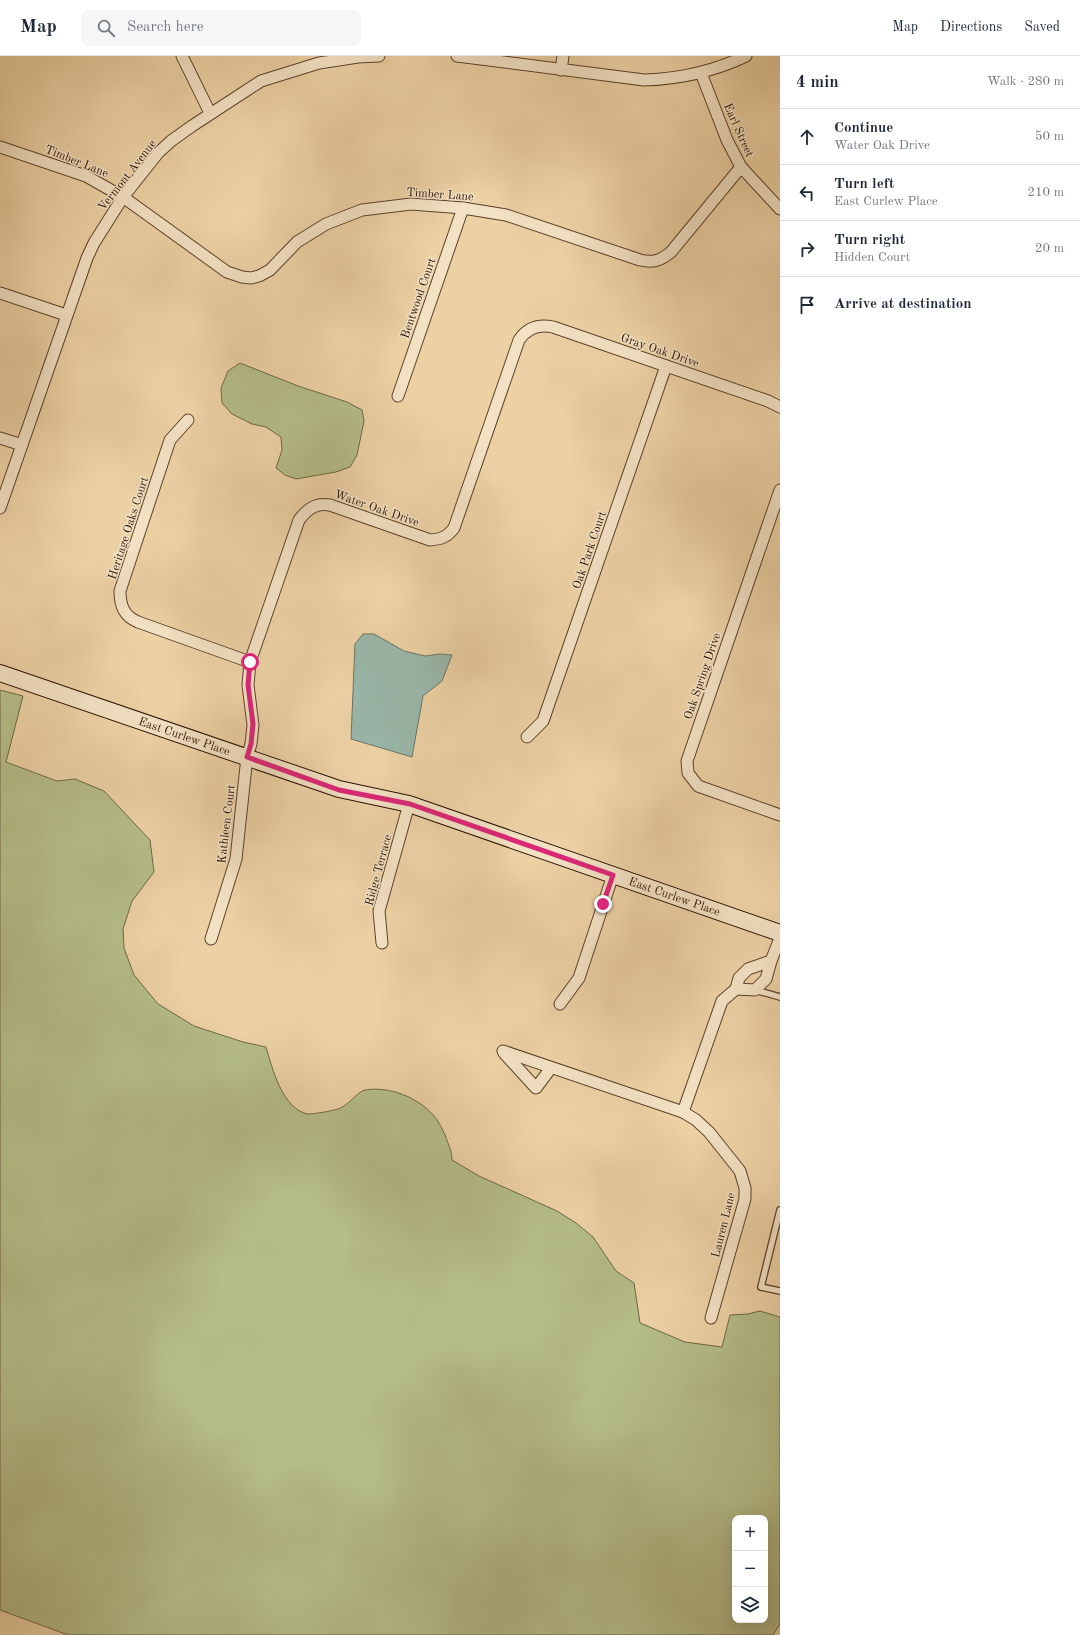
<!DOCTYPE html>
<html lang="en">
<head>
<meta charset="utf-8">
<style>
	:root { --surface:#fff; --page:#f6f6f7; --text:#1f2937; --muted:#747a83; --line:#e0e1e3 }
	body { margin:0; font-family:"Old Standard TT",serif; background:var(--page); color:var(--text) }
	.controls { position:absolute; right:12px; bottom:12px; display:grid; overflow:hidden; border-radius:8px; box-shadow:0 4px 16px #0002 }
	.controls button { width:36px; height:36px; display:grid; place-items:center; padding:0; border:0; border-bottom:1px solid var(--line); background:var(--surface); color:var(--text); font:20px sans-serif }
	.stop { position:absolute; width:12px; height:12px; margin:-9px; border:3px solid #db2777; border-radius:50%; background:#fff }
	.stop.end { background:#db2777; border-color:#fff; box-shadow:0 1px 4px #0008 }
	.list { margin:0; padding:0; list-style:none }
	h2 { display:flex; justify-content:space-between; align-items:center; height:52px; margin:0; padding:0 16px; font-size:17px }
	h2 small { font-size:13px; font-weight:400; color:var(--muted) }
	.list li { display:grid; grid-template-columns:26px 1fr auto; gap:12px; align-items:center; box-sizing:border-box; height:56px; padding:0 16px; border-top:1px solid var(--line) }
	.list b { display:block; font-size:15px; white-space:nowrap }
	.list p { margin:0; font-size:13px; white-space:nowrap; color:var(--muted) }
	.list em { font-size:13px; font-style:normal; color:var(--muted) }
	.icon { flex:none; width:22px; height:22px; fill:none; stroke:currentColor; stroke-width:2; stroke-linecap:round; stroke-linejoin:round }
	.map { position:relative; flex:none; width:780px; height:1579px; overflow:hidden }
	header { display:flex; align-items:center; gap:24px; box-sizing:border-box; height:56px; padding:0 20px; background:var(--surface); border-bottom:1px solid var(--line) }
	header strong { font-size:19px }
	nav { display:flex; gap:22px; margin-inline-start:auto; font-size:14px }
	.search { width:280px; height:36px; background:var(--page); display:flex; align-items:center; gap:10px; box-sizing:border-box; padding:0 14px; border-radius:8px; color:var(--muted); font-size:15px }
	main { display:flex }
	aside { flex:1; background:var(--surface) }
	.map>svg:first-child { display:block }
	.green { fill:#b4bc88; stroke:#706644; fill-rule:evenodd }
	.water { fill:#99b7aa; stroke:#6d7566 }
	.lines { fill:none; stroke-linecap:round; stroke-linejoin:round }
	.lane-casing { stroke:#5c4129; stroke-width:8 }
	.street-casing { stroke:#5c4129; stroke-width:13 }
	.secondary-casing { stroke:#2c1100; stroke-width:18 }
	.lane { stroke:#f3e1c4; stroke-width:5.5 }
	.street { stroke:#f3e1c4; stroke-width:11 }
	.secondary { stroke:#f3e1c4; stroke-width:16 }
	.route { stroke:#db2777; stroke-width:5 }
	.labels { text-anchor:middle; stroke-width:3; stroke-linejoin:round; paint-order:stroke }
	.street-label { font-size:12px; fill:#2c1100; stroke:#f3e1c4 }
</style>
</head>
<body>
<header>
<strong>Map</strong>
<div class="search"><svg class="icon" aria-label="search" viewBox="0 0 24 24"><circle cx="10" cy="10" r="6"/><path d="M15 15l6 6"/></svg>Search here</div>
<nav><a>Map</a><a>Directions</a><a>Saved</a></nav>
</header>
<main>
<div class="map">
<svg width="780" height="1579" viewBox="0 0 780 1579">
	<rect width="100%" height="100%" fill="#ecd1a4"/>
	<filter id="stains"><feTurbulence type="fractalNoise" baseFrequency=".005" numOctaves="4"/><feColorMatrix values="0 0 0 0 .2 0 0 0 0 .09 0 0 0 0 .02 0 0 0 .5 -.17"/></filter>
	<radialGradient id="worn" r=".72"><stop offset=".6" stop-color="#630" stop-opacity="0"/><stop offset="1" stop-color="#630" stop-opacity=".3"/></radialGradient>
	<!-- green -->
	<g class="green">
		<path d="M240 307 298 330 347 346 362 354 364 365 357 399 350 411 336 416 296 423 285 419 276 412 282 394 281 381 266 371 252 368 232 358 222 347 221 332 228 315Z"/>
		<path d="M0 634 23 640 6 706 57 725 75 723 104 735 150 784 154 816 132 845 123 873 124 892 134 919 158 948 194 970 243 986 266 991C272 1012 283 1054 308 1058 314 1058 332 1055 338 1053 348 1050 357 1036 365 1034 389 1030 418 1041 434 1060 440 1067 445 1078 448 1087 450 1092 452 1098 452 1104L479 1120 557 1155 576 1167 593 1181 616 1215 634 1227 640 1267 685 1286 722 1291 730 1259 748 1258 760 1255 780 1261V1568L773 1579H68L0 1554ZM735 1462H765V1564H735Z"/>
	</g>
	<!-- water -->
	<path class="water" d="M363 578H374L404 595 425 600 439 598 452 599 442 625 423 640 412 701 351 683 355 588Z"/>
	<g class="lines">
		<!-- lane casing -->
		<g class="lane-casing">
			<g id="lane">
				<path d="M755 934 780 941"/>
				<path d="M780 1154 761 1231 780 1235"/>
			</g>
		</g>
		<!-- street casing -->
		<g class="street-casing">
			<g id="street">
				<path d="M182 0 210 57"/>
				<path d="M457 0 644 24C680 23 714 15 746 0"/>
				<path d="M561 14 563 0"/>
				<path d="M701 17 727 84 741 111 780 153"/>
				<path d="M0 91 86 120 123 141 227 216 242 221 251 222 259 220 270 214 297 186 326 168 362 154 411 148 463 152 506 159 640 204C653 207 660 205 671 196L741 111"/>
				<path d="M0 237 66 259"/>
				<path d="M398 340 463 152"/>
				<path d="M188 364 170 384 120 535C120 550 124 560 138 566L250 606"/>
				<path d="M0 382 22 389"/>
				<path d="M780 434 687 705 688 717 698 730 780 759"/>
				<path d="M0 452 87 202 94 187 123 141 158 97 171 85 192 70 261 25 319 7 358 1 379 0"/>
				<path d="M527 681 543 665 666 310"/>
				<path d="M211 883 236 803 247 701 251 688 253 669 248 629 250 606 299 464C308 452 316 447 330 449L430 484C442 483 447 481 454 472L519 284C527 272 539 268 553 271L768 345 780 351"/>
				<path d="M382 887 379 855 409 748"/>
				<path d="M736 933 755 934 766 923 771 905"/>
				<path d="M560 948 579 922 613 819"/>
				<path d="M503 995 683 1056 696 1064 709 1076 740 1115 745 1132V1143L711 1262"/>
				<path d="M504 997 536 1032 551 1012"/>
				<path d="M683 1056 722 945 736 933 739 922 748 913 771 905 780 882"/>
			</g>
		</g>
		<!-- secondary casing -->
		<g class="secondary-casing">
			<g id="secondary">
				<path id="s1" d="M0 617 339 733 409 748 780 877"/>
			</g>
		</g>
		<!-- lane -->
		<use href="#lane" class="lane"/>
		<!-- street -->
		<use href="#street" class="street"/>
		<!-- secondary -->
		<use href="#secondary" class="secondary"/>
	</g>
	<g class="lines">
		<!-- route -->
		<path class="route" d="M250 606 248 629 253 668 251 688 247 701 339 734 410 748 613 819 603 848"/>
	</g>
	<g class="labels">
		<!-- street labels -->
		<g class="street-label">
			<text transform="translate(739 74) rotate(66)" y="4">Earl Street</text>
			<text transform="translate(77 105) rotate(22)" y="4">Timber Lane</text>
			<text transform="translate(127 119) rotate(-52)" y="4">Vermont Avenue</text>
			<text transform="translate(440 138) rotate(4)" y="4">Timber Lane</text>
			<text transform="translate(418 242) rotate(-71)" y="4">Bentwood Court</text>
			<text transform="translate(660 294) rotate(19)" y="4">Gray Oak Drive</text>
			<text transform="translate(377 452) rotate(19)" y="4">Water Oak Drive</text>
			<text transform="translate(128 472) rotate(-72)" y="4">Heritage Oaks Court</text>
			<text transform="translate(589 494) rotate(-71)" y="4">Oak Park Court</text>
			<text transform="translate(702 620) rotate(-71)" y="4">Oak Spring Drive</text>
			<text dy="4" stroke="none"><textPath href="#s1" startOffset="195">East Curlew Place</textPath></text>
			<text transform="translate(226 768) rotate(-83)" y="4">Kathleen Court</text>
			<text transform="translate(378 814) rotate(-75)" y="4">Ridge Terrace</text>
			<text dy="4" stroke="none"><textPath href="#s1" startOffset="711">East Curlew Place</textPath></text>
			<text transform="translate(723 1169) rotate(-76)" y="4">Lauren Lane</text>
		</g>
	</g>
	<rect width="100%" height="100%" filter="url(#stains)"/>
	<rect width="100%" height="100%" fill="url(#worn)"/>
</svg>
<div class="controls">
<button>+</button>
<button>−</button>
<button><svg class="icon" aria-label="layers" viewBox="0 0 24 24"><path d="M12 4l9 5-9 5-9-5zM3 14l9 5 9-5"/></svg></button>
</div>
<div class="stop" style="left:250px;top:606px"></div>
<div class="stop end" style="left:603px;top:848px"></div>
</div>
<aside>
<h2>4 min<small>Walk · 280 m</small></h2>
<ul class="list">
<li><svg class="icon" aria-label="ahead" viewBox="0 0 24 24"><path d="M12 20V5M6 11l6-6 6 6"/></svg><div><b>Continue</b><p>Water Oak Drive</p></div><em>50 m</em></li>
<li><svg class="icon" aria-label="left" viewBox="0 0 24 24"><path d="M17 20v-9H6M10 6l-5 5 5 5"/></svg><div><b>Turn left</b><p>East Curlew Place</p></div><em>210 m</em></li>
<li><svg class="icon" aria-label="right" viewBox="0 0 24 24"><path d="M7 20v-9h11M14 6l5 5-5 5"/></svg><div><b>Turn right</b><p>Hidden Court</p></div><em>20 m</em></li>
<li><svg class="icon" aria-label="arrive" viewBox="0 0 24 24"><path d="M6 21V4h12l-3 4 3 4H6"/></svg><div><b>Arrive at destination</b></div></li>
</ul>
</aside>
</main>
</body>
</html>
